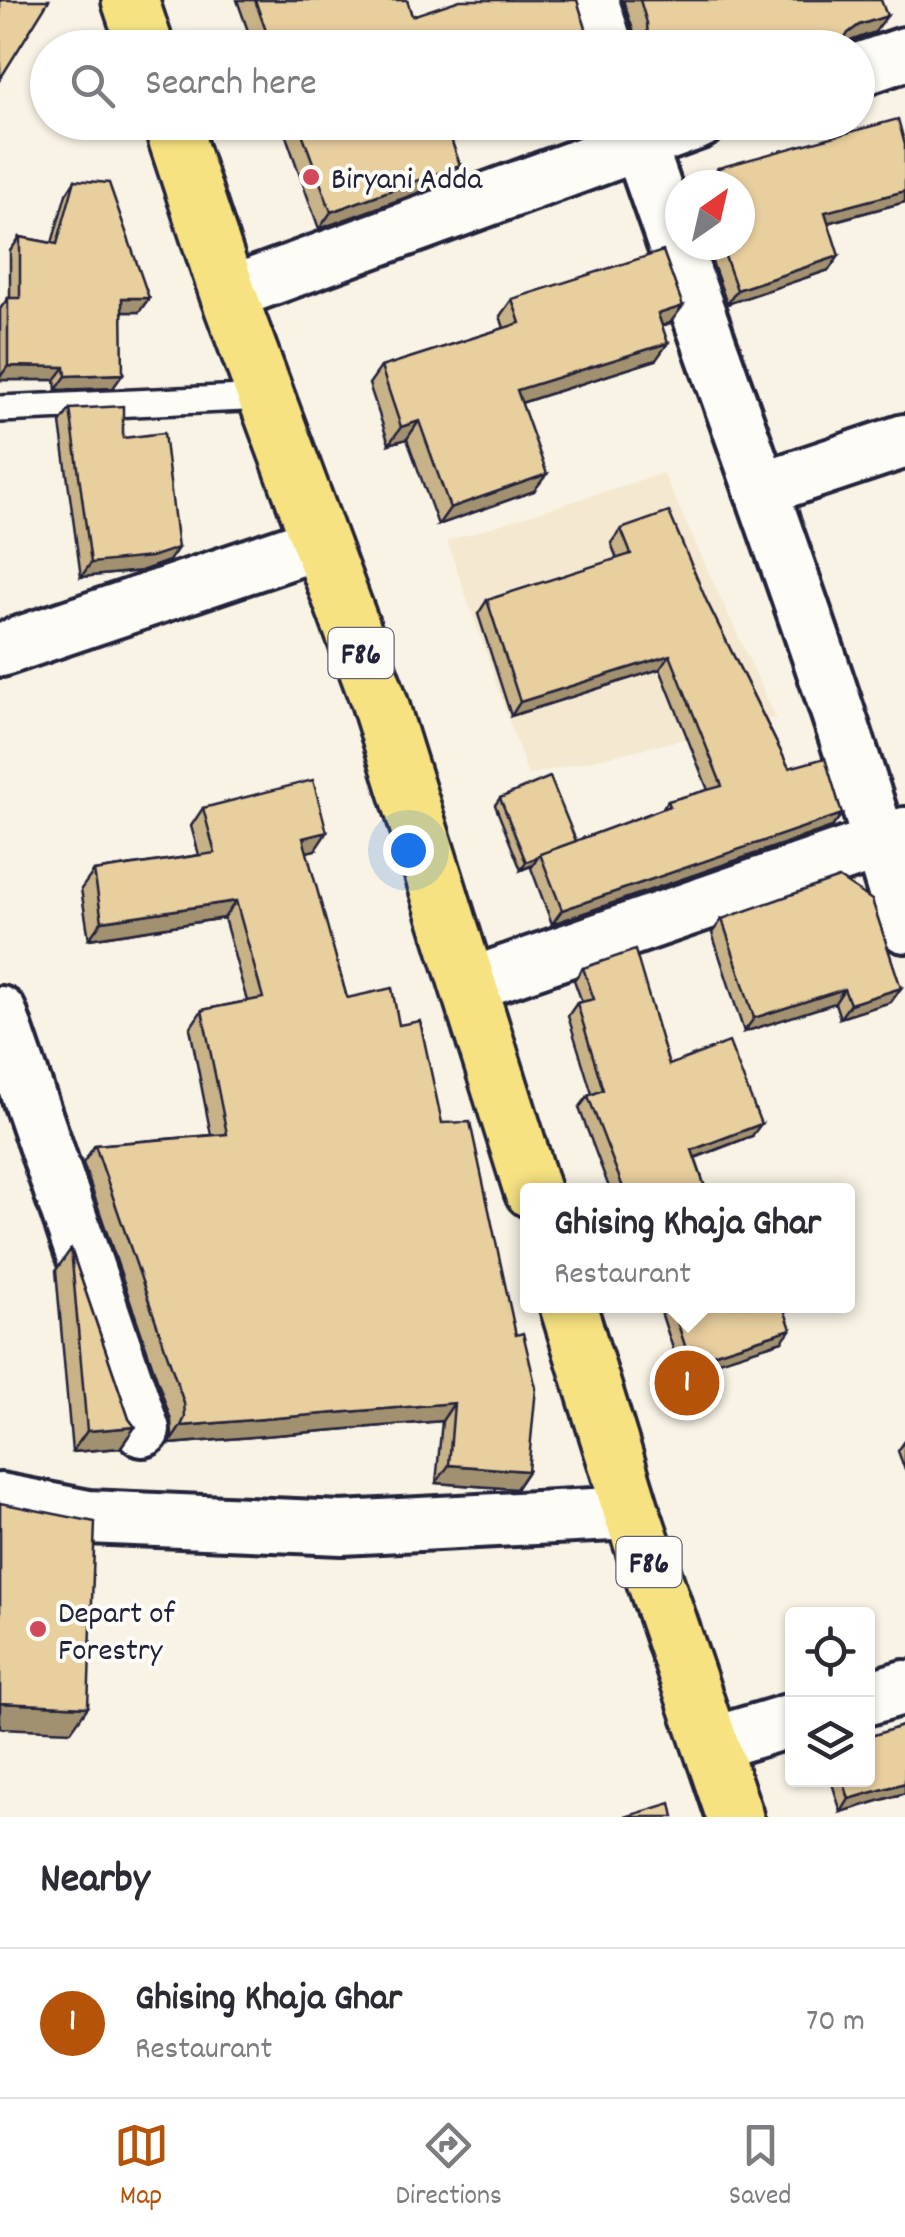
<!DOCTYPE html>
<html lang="en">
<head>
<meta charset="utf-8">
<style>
	:root { --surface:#fff; --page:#f2f2f3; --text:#2b2b33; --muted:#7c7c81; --line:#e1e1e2; --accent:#b45309 }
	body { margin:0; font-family:Dekko,sans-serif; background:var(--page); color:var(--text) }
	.controls { position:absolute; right:30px; bottom:30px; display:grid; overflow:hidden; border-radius:10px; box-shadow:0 2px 8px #0004 }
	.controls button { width:90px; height:90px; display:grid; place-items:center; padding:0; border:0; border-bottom:2px solid var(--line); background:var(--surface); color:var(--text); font:50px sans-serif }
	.compass { position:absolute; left:665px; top:170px; width:90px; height:90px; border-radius:50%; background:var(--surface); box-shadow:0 2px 8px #0004; rotate:34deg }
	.you { position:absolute; left:408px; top:850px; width:35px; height:35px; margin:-25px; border:8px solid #fff; border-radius:50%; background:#1a73e8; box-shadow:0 0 0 15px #1a73e833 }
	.badge { display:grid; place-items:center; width:65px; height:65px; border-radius:50%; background:var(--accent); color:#fff; font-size:32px; font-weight:700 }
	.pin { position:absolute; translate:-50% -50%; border:5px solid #fff; box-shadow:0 2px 10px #0006 }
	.popup { position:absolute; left:520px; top:1183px; width:335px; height:130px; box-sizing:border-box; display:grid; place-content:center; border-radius:10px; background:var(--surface); filter:drop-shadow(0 2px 8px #0005); font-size:32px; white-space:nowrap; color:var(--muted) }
	.popup b { font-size:38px; color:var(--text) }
	.popup::after { content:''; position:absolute; left:50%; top:100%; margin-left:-20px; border:20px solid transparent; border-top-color:var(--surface) }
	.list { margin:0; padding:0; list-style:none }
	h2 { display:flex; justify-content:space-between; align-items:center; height:130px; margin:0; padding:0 40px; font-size:42px }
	h2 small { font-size:32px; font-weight:400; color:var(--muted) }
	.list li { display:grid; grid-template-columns:65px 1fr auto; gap:30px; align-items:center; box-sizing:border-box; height:150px; padding:0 40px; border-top:2px solid var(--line) }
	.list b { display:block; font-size:38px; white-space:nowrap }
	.list p { margin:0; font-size:32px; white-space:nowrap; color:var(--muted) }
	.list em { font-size:32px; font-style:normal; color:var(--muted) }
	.icon { flex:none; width:55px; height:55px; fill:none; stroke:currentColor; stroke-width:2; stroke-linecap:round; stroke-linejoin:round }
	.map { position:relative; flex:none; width:905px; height:1817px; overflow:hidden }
	.search { position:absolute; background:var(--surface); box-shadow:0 2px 8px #0004; left:30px; right:30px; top:30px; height:110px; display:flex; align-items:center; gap:25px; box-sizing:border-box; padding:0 35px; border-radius:55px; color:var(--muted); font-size:38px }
	.sheet { height:280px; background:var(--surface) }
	nav { display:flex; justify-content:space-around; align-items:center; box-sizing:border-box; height:140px; border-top:2px solid var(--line); background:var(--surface); font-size:28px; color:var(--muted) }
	nav a { display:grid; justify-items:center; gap:5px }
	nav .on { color:var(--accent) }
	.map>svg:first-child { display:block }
	.built { fill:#f4e8d0 }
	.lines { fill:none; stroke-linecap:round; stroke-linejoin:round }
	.service-casing { stroke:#22223b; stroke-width:32 }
	.minor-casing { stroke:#22223b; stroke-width:60 }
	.primary-casing { stroke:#22223b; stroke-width:62 }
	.service { stroke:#fdfcf7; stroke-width:25 }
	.minor { stroke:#fdfcf7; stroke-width:52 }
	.primary { stroke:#f6e281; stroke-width:55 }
	.wall { fill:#c8b288; stroke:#22223b; stroke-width:2.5 }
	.shaded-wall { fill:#a2916f; stroke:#22223b; stroke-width:2.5 }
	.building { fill:#e8cf9e; stroke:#22223b; stroke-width:2.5 }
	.poi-dot { fill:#d1495b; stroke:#fdfcf7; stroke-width:4 }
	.labels { text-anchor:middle; stroke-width:8; stroke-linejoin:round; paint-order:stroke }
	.shield { fill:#fdfcf7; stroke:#646373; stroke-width:2.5 }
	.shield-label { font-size:30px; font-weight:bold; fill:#22223b }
	.poi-label { font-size:32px; fill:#22223b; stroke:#fdfcf7; text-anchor:start }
</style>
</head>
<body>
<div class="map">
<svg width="905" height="1817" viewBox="0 0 905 1817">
	<rect width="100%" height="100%" fill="#f9f3e5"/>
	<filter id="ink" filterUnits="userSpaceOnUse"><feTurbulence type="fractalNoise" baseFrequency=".01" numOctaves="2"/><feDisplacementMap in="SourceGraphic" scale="20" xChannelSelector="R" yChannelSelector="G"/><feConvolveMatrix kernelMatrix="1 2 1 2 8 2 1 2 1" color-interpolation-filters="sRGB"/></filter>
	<g filter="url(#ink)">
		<!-- built -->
		<path class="built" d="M663 473 776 718 528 775 447 541Z"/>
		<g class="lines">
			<!-- service casing -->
			<g class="service-casing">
				<path id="service" d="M0 409 267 397"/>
			</g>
			<!-- minor casing -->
			<g class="minor-casing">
				<g id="minor">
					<path d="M591 0 607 48"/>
					<path d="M858 70 905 54"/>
					<path d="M632 122C723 390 825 654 905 926"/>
					<path d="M228 294 699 122"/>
					<path d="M761 489 905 441"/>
					<path d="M0 650 320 542"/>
					<path d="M469 985 905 834"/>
					<path d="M0 1013 143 1430"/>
					<path d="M0 1500 88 1517 342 1528 632 1513"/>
					<path d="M868 1698 905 1687"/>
					<path d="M712 1744 792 1720"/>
				</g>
			</g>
			<!-- primary casing -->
			<g class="primary-casing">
				<g id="primary">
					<path d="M130 0 146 48"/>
					<path d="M171 122 228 294 379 701 532 1190"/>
					<path d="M568 1306 632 1513 735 1817"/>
				</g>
			</g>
			<!-- service -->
			<use href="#service" class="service"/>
			<!-- minor -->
			<use href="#minor" class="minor"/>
			<!-- primary -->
			<use href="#primary" class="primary"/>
		</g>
		<!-- wall -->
		<g class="wall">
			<path d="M237 0H407L412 16 590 41 594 48H254Z"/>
			<path d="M623 0H881L875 32 847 42 840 48H636V39Z"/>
			<path d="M281 122H480L449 134 460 165 448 182 319 229Z"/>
			<path d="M718 168 905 202 828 223 829 270 727 304 706 245H740V185H710L709 182Z"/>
			<path d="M75 180 149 298 139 312H122L113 388 56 390 55 380H0V309L8 298H10V251L20 237 52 243 66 194Z"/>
			<path d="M512 299 670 323 662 326 656 360 521 403 534 491 438 525 407 439 389 444 369 384 381 367 504 328 500 316Z"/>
			<path d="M70 409 123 438 169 561 141 571 81 577 60 423Z"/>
			<path d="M621 529 707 602 789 768 842 814 832 827 552 924 531 868 533 865 521 870 495 805 500 798 576 841 662 809 668 801 708 790 660 669 511 716 478 614 487 600 617 559 611 543Z"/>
			<path d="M203 808 315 850 306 852 347 998 399 1025 442 1123 528 1471 516 1489 436 1483 442 1421 169 1444 172 1435 171 1420 83 1163 95 1145 211 1135 190 1028 202 1010 247 1001 224 918 89 939 81 889 94 871 199 855 191 826Z"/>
			<path d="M722 919 901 988 891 1002 840 1018 835 1003 744 1032 712 933Z"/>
			<path d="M583 968 669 1065 752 1136 695 1158 706 1190H610L579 1108 588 1096 592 1094 568 1016 577 1003 582 1002 574 980Z"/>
			<path d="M71 1249 129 1419 135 1427 120 1448 72 1452 56 1270Z"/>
			<path d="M659 1306H783L782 1341 681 1373Z"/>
			<path d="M905 1441V1470L898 1451Z"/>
			<path d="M905 1725V1793L841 1812 831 1780H868Z"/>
		</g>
		<!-- shaded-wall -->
		<g class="shaded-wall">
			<path d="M887 16 875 32 847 42 840 48H835L848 33 859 25Z"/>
			<path d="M445 122H480L433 139Z"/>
			<path d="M460 165 448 182 319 229 331 212Z"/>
			<path d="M905 191V202L815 226 825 212Z"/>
			<path d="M839 256 829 270 727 304 737 290Z"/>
			<path d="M122 298H149L139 312H112Z"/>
			<path d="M683 306 670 323 646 332 658 314Z"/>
			<path d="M668 343 656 360 505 408 517 390Z"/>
			<path d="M8 366 65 367 55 380H0V377Z"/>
			<path d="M123 374 113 388 56 390 66 376Z"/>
			<path d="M419 421 407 439 389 444 401 427Z"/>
			<path d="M547 474 534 491 438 525 450 508Z"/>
			<path d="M178 548 169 561 141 571 81 577 91 563Z"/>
			<path d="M670 655 660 669 511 716 520 702Z"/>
			<path d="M842 814 832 827 552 924 562 910Z"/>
			<path d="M327 832 315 850 290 856 303 838Z"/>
			<path d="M538 857 533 865 521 870 526 862Z"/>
			<path d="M236 901 224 918 89 939 102 921Z"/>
			<path d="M901 988 891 1002 840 1018 850 1004Z"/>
			<path d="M844 989 835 1003 744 1032 754 1018Z"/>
			<path d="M761 1124 752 1136 683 1162 692 1150Z"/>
			<path d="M791 1329 782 1341 681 1373 690 1361Z"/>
			<path d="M454 1403 442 1421 169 1444 181 1426Z"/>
			<path d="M135 1427 120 1448 72 1452 87 1431Z"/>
			<path d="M449 1465 528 1471 516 1489 436 1483Z"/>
			<path d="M0 1703 88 1707 71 1731 0 1728Z"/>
			<path d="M905 1783V1793L841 1812 849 1799Z"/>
		</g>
		<!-- building -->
		<g class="building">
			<path d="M0 0H49L0 79Z"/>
			<path d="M255 0H407L412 16 460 0H577L590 41 594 48H272Z"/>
			<path d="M640 0H881L887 16 859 25 848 33 841 45 835 48H673L671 42 657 48H643L648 38 647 23Z"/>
			<path d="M898 119 905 145V191L825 212 839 256 737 290 721 245H740V185H724L718 168Z"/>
			<path d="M298 122H445L460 165 331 212Z"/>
			<path d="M75 180 109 183 149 298H122L123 374 66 376 65 367 8 366V298H20V237L57 244Z"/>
			<path d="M663 251 683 306 658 314 668 343 517 390 547 474 450 508 419 421 401 427 381 367 520 323 512 299Z"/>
			<path d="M123 406V438L164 433 178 548 151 557 91 563 70 409Z"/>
			<path d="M669 512 707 602 789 768 825 758 842 814 562 910 540 854 670 806 668 801 722 786 670 655 520 702 487 600 631 554 621 529Z"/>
			<path d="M550 777 576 841 540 854 538 857 526 862 500 798Z"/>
			<path d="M313 780 327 832 303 838 347 998 392 988 399 1025 420 1021 442 1123 470 1122 516 1335 523 1333 536 1388 528 1471 449 1465 454 1403 181 1426 185 1417 184 1403 95 1145 227 1134 202 1010 263 998 236 901 102 921 94 871 215 853 203 808Z"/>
			<path d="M839 878 872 900 901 988 850 1004 844 989 754 1018 722 919Z"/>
			<path d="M635 950 669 1065 729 1042 761 1124 692 1150 706 1190H624L588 1096 603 1090 577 1003 594 999 583 968Z"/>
			<path d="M71 1249 129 1419 135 1427 87 1431Z"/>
			<path d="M672 1306H783L791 1329 690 1361Z"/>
			<path d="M0 1503 95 1522 88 1707 0 1703Z"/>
			<path d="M905 1725V1783L849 1799 843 1780H868V1737Z"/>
			<path d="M671 1803 674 1817H625Z"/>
		</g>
	</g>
	<!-- markers -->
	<g class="poi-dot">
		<circle cx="311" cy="177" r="10"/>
		<circle cx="38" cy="1629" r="10"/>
	</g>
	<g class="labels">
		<!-- shield labels -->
		<g class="shield">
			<rect x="328.5" y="628" width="65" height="50" rx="8"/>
			<rect x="616.5" y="1537" width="65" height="50" rx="8"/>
		</g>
		<g class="shield-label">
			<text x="361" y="663">F86</text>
			<text x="649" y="1572">F86</text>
		</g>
		<!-- poi labels -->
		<g class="poi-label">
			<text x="331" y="188">Biryani Adda</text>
			<text x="58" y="1622">Depart of<tspan x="58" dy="37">Forestry</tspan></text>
		</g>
	</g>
</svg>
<div class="controls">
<button><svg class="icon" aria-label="locate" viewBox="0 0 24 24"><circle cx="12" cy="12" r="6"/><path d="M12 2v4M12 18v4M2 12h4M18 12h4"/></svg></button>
<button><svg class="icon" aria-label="layers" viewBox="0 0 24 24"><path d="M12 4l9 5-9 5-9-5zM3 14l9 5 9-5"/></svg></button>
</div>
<svg class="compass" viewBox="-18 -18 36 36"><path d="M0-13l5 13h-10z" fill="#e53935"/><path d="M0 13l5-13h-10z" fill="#7c7c81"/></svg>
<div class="you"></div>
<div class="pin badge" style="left:687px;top:1383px">1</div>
<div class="popup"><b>Ghising Khaja Ghar</b>Restaurant</div>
<div class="search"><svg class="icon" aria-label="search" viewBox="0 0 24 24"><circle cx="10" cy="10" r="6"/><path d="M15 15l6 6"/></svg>Search here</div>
</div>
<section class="sheet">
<h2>Nearby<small></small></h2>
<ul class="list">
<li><span class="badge">1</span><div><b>Ghising Khaja Ghar</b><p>Restaurant</p></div><em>70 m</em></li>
</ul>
</section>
<nav>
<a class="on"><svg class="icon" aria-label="map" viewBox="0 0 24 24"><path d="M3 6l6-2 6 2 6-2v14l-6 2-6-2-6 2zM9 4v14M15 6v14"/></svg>Map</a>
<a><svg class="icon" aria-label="directions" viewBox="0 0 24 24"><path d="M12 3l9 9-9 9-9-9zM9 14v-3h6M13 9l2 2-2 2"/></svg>Directions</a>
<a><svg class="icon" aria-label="saved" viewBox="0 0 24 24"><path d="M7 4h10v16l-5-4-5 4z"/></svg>Saved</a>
</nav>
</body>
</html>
